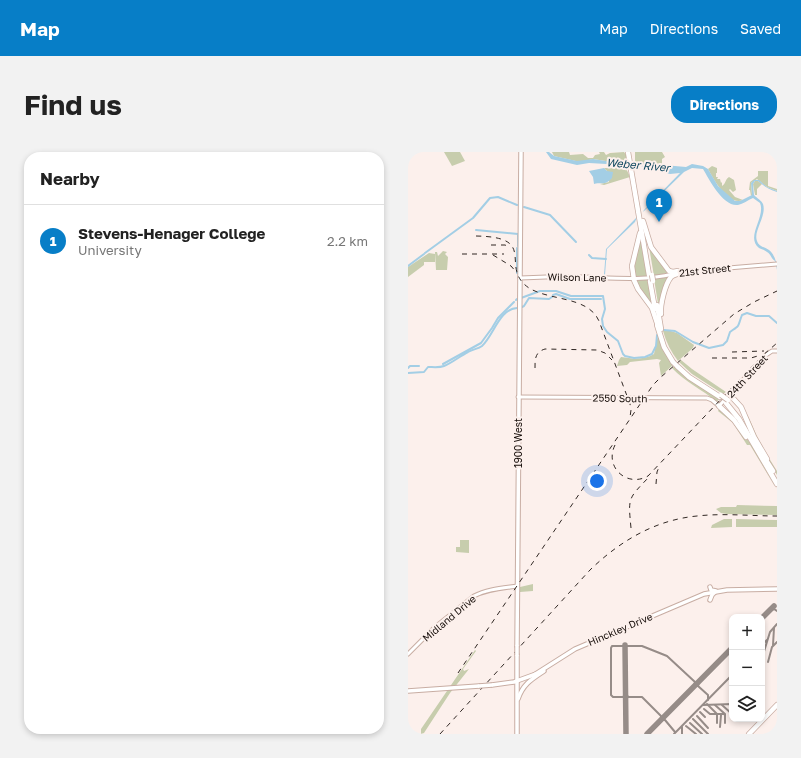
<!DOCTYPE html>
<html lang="en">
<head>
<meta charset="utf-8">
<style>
	:root { --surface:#fff; --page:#f2f2f2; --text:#222; --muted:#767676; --line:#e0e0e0; --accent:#077ec7 }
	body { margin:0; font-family:"Golos Text",sans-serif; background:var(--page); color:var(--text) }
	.controls { position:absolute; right:12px; bottom:12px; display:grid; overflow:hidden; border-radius:8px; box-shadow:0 2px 6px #0003 }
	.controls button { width:36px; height:36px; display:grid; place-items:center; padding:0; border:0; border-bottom:1px solid var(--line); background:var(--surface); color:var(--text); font:20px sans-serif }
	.you { position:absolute; left:189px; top:329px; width:14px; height:14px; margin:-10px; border:3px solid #fff; border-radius:50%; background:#1a73e8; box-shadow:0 0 0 6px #1a73e833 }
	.badge { display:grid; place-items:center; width:26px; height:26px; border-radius:50%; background:var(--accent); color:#fff; font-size:13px; font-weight:700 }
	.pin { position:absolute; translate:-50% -33px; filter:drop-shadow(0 1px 2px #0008) }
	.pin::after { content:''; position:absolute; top:21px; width:14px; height:12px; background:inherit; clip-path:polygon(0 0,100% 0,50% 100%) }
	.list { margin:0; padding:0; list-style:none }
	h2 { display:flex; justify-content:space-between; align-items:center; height:52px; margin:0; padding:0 16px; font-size:17px }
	h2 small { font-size:13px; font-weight:400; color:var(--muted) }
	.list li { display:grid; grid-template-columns:26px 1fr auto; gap:12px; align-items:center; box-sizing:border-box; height:72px; padding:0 16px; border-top:1px solid var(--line) }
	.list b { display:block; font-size:15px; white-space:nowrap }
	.list p { margin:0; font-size:13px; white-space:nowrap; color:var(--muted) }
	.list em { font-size:13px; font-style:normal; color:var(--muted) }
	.icon { flex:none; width:22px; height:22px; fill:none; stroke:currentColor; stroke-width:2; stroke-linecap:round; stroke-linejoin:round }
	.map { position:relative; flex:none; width:369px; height:582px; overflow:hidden; border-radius:16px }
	header { display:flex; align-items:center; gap:24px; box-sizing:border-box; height:56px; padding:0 20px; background:var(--accent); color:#fff }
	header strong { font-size:19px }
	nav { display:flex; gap:22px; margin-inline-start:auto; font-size:14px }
	.intro { display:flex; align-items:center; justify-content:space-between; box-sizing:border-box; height:96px; padding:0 24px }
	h1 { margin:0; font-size:28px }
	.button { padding:10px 18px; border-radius:16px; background:var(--accent); color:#fff; font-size:14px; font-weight:700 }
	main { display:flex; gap:24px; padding:0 24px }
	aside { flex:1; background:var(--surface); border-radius:16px; box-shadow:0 2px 6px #0003 }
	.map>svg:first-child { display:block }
	.green { fill:#c7cdad }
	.water { fill:#a3cee5 }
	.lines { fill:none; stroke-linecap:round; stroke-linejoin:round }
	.canal { stroke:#a3cee5; stroke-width:2 }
	.taxiway { stroke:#968c88; stroke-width:2 }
	.runway { stroke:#968c88; stroke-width:5.5 }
	.secondary-casing { stroke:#c8ada3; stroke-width:5 }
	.primary-casing { stroke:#c8ada3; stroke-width:5.5 }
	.motorway-casing { stroke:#c8ada3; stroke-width:6 }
	.secondary { stroke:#fff; stroke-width:3 }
	.primary { stroke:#fff; stroke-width:3.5 }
	.motorway { stroke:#fff; stroke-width:4.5 }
	.rail { stroke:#302723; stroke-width:1; stroke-dasharray:5 5; stroke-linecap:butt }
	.primary-bridge-casing { stroke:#c8ada3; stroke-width:5.5; stroke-linecap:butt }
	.motorway-bridge-casing { stroke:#c8ada3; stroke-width:6; stroke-linecap:butt }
	.primary-bridge { stroke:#fff; stroke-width:3.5 }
	.motorway-bridge { stroke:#fff; stroke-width:4.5 }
	.labels { text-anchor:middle; stroke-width:4; stroke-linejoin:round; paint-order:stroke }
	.street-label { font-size:10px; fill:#160d09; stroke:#fcf0ec }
	.water-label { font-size:11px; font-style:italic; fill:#104860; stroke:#fcf0ec }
</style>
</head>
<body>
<header>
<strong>Map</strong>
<nav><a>Map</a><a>Directions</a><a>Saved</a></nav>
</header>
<div class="intro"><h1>Find us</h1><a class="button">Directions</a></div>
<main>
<aside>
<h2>Nearby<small></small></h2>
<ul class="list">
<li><span class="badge">1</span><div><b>Stevens-Henager College</b><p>University</p></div><em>2.2 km</em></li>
</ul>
</aside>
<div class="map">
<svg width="369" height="582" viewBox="0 0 369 582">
	<rect width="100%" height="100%" fill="#fcf0ec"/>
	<!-- green -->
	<g class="green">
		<path d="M36 0H52L57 9 44 14Z"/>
		<path d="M144 0H161L162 3 175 2 180 6H185L187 3 192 2 191 0H196L198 3 202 1 216 0 219 4 220 11 214 9 204 10 185 7 172 10 146 4Z"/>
		<path d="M227 0H254L257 5 254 7V14H246L227 11Z"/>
		<path d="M213 14H217L222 25 196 33 192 32 201 30 199 19 196 16H208Z"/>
		<path d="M304 14 309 16V21H308V25H310L309 27H312L313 31 314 30V34C318 32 317 27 321 25L326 28 328 38 325 40 322 37 321 38 327 45 335 48C320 54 306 28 300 17Z"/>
		<path d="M350 19H360V34L369 37V39L359 35 349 27 343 31 344 43 343 44 342 38H341L342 30 350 24Z"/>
		<path d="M347 29H350L354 32 349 37V43H347L345 32Z"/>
		<path d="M232 82 240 124 228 125 225 118Z"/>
		<path d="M240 89 257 116 259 121 246 124Z"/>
		<path d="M35 99 39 100 37 102 40 105 39 118H28L27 100H29L30 104Z"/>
		<path d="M21 101 27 102V110H16V113L0 125V115Z"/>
		<path d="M260 125V130L252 164 246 127Z"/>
		<path d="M227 128H241L246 158 231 139Z"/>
		<path d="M260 178 269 181 286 193 285 196 270 209C263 200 258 190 255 179Z"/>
		<path d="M250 183 254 196 265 213 253 224 251 211 253 208 249 207 222 210 219 213 209 214 211 208 213 205C225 207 236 208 246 202Z"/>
		<path d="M273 208 284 217 318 240 315 242 284 222 271 210Z"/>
		<path d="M266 214 311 247 309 250C295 238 277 230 264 216Z"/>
		<path d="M324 241C335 253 341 265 347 280 353 293 361 306 369 319V323L324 243Z"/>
		<path d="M311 257 323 267 343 292 369 338 342 293H339L325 271 310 259Z"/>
		<path d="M329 353 369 354V363L319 362 313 361 308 357 313 355H328Z"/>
		<path d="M316 367H324V375L303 376 304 373Z"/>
		<path d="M328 367 369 368V375H328Z"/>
		<path d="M52 388H61V401L48 400V395H52Z"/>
		<path d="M125 432V439L112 440V435Z"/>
		<path d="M67 498 68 499 55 517 56 519 61 517 42 541 16 581 13 582V577Z"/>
	</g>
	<!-- water -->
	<g class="water">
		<path d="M138 0H141L146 4 169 9 185 7 204 10 214 9 219 11 248 14 256 13 278 15 284 12 295 14 300 17 310 34 327 49H332L344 43 343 31 346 28H351L359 35 369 39V40C361 38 356 34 350 29H347L345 32 346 43C349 46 354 49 355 52 359 64 345 79 349 89 351 95 357 95 361 98 367 103 369 111 369 118L367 109C363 107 363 102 359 100 357 98 353 97 351 96 337 85 358 65 352 51L345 46C340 48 335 52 330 53 315 55 301 27 295 17L284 16 276 20 235 60 236 58 272 21 262 22 233 14 181 11 169 13 143 7Z"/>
		<path d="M196 16 199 19 205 20 204 26C197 34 194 30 186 32L185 25 181 19Z"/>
		<path d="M229 65 227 70 199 97 197 123H196L198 97Z"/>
	</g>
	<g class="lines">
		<!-- canal -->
		<g class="canal">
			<path d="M116 55 142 63 168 90"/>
			<path d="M68 78 110 82V94"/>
			<path d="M17 101 65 66 82 46 90 45 109 53"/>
			<path d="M181 103 184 106 198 107"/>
			<path d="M0 114 16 102"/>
			<path d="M109 121V96"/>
			<path d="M145 143 148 142 162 147H193"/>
			<path d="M113 146 132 139H148L163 144H195L197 157 194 167 195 174 199 180 210 189 215 202 217 204 226 206 237 205 244 202 248 194 249 183"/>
			<path d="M108 148 109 147"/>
			<path d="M114 155 116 154 121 146 141 147 144 145"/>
			<path d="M256 178 267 179 285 190 301 196 315 193 319 189 322 180C333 172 329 176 334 163L339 161 348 164H361L369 171"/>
			<path d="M35 212 73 191 84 176 90 166 106 150"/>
			<path d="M0 216 2 214H11"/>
			<path d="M0 221 16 220 20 215C25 215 31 216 36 214 44 211 52 204 60 200 65 197 70 197 74 194 86 183 91 157 109 156"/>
		</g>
		<!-- taxiway -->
		<g class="taxiway">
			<path d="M363 458 366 457 369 459"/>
			<path d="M354 493 359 488"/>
			<path d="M365 493 366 476"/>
			<path d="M354 506 362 480 369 472"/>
			<path d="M360 510 364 495 369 490"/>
			<path d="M287 531 291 530 290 534"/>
			<path d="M215 545 218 547 220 545H234L253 564V568H257L267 580"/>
			<path d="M220 545 218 541 215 545H205L203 543V496L204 494H234L259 504 287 530 286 534H290L300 543V548"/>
			<path d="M299 552 309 562"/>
			<path d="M295 553 324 552 323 554"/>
			<path d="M307 553 317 562V571"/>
			<path d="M314 553 324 562"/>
			<path d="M296 557 302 562H316L317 563"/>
			<path d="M292 560 297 565"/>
			<path d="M289 564 300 576"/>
			<path d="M285 567 300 582"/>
			<path d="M282 571 294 582"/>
			<path d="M309 571V562"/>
			<path d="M278 574 288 582"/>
			<path d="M274 575V582"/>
			<path d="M312 575 313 563"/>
			<path d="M266 582 324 523"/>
		</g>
		<!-- runway -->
		<g class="runway">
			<path d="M354 466 366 454"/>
			<path d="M217 493 218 582"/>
			<path d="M239 582 324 496"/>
		</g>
		<!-- secondary casing -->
		<g class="secondary-casing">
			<g id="secondary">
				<path d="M273 120 369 112"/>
				<path d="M112 126C133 125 155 124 176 125 206 126 236 129 265 122"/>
				<path d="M110 245 299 246 304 248 311 254 358 203 364 199H369"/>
				<path d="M0 502 26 476 66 444C79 437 95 436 109 434"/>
			</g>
		</g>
		<!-- primary casing -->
		<g class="primary-casing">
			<g id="primary">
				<path d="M302 435 303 438 308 439"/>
				<path d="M302 448 304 443 307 440"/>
				<path d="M109 494 113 0"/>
				<path d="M126 523 167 497 296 442 319 438 369 437"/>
				<path d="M84 533 106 530 128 522"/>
				<path d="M0 539 71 534"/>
				<path d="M110 547C115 532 124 527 136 519"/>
				<path d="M109 582V503"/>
			</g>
		</g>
		<!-- motorway casing -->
		<g class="motorway-casing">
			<g id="motorway">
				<path d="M220 0 241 123"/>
				<path d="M235 69 243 95 261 119 265 120 270 119"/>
				<path d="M232 81 224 114 226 128 230 137 244 156 250 174"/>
				<path d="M242 129 247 157"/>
				<path d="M249 153 253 177"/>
				<path d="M253 162C252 153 257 132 263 125 266 122 271 122 274 120"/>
				<path d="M249 173 256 195 265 210"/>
				<path d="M269 214 281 225 312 245"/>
				<path d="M321 242 333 255 346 285 359 307"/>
				<path d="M318 251 331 267 369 332"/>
				<path d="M311 254 326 268 338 285"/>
				<path d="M356 305 365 319"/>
				<path d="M341 582 369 553"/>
			</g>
		</g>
		<!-- secondary -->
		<use href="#secondary" class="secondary"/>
		<!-- primary -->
		<use href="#primary" class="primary"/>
		<!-- motorway -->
		<use href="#motorway" class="motorway"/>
		<!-- rail -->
		<g class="rail">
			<path d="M68 84C132 85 90 115 121 136 142 149 180 144 191 169L222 252 223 258 222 265"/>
			<path d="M83 93H97L102 95"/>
			<path d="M54 102H96"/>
			<path d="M85 103 103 114 109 121"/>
			<path d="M324 200 356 199"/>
			<path d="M304 206H343L353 203"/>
			<path d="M127 216C127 207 127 200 137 197L189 198 197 201 204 208"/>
			<path d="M207 293C196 315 219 336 240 324L354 204 369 191"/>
			<path d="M248 332 249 320 251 315"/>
			<path d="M223 376C220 345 220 347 241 325"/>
			<path d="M50 521 245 233 253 225 326 162 346 150 369 139"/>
			<path d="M32 582 182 418C212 389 247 368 289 364 316 361 343 364 369 364"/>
		</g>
		<!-- primary-bridge casing -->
		<g class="primary-bridge-casing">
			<g id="primary-bridge">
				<path d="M109 503V494"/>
				<path d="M71 534 84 533"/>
			</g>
		</g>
		<!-- motorway-bridge casing -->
		<g class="motorway-bridge-casing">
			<g id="motorway-bridge">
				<path d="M244 123 245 129"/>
				<path d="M265 210 269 214"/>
				<path d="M313 243 320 248"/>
			</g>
		</g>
		<!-- primary-bridge -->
		<use href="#primary-bridge" class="primary-bridge"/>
		<!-- motorway-bridge -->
		<use href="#motorway-bridge" class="motorway-bridge"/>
	</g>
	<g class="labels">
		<!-- street labels -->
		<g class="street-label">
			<text transform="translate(297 118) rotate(-6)" y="4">21st Street</text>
			<text transform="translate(169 125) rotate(1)" y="4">Wilson Lane</text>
			<text transform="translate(339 224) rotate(-47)" y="4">24th Street</text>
			<text transform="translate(212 246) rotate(1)" y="4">2550 South</text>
			<text transform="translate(110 291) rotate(-90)" y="4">1900 West</text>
			<text transform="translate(41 466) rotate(-40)" y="4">Midland Drive</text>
			<text transform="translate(212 477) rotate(-23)" y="4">Hinckley Drive</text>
		</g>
		<!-- water labels -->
		<g class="water-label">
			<text transform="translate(230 13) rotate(5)" y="4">Weber River</text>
		</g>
	</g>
</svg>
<div class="controls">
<button>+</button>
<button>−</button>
<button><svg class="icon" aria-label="layers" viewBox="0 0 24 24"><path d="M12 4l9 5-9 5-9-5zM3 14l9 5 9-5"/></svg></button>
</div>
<div class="you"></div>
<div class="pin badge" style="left:251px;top:70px">1</div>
</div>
</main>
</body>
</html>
